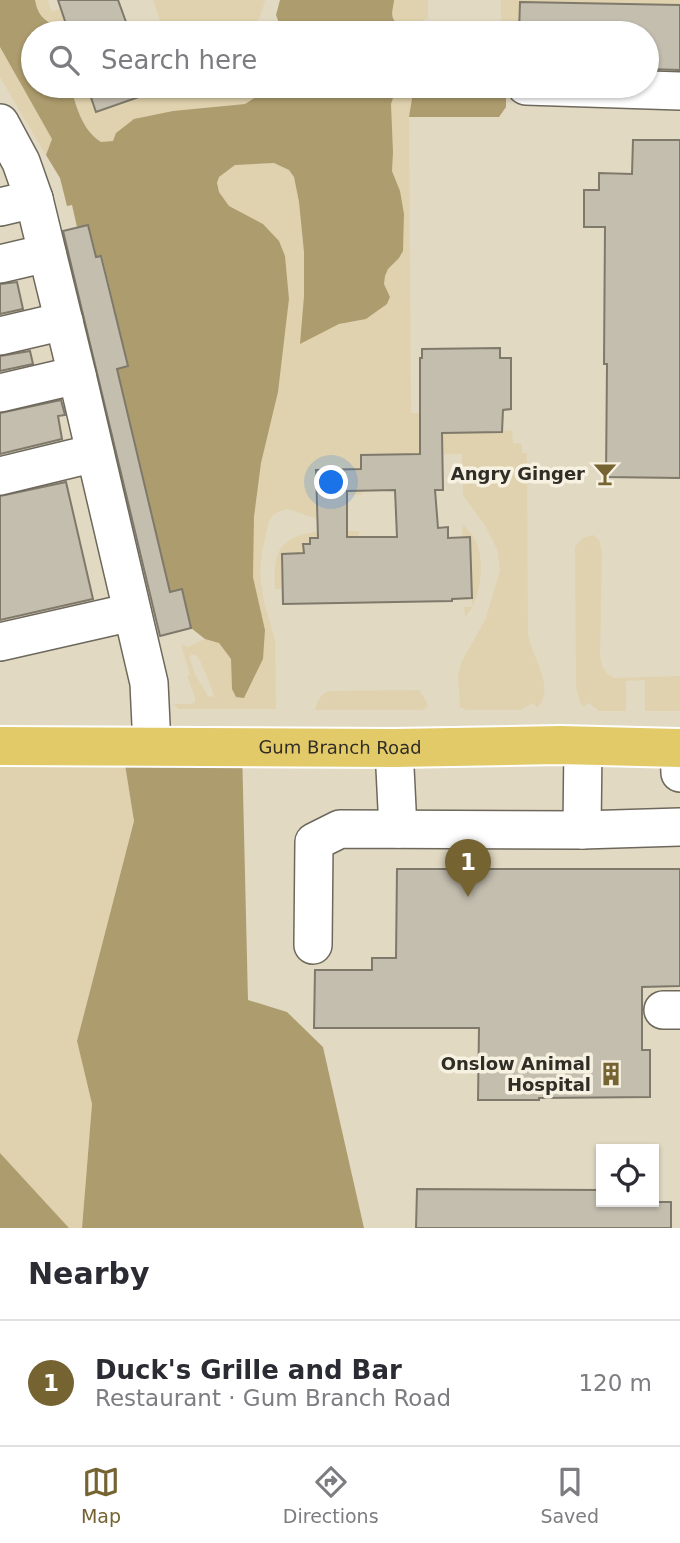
<!DOCTYPE html>
<html lang="en">
<head>
<meta charset="utf-8">
<style>
	:root { --surface:#fff; --page:#f2f2f3; --text:#2b2b33; --muted:#7c7c81; --line:#e1e1e2; --accent:#756331 }
	body { margin:0; font-family:"DejaVu Sans",sans-serif; background:var(--page); color:var(--text) }
	.controls { position:absolute; right:21px; bottom:21px; display:grid; overflow:hidden; border-radius:0px; box-shadow:0 2px 5px #0004 }
	.controls button { width:63px; height:63px; display:grid; place-items:center; padding:0; border:0; border-bottom:2px solid var(--line); background:var(--surface); color:var(--text); font:35px sans-serif }
	.you { position:absolute; left:332px; top:483px; width:24px; height:24px; margin:-18px; border:5px solid #fff; border-radius:50%; background:#1a73e8; box-shadow:0 0 0 10px #1a73e833 }
	.badge { display:grid; place-items:center; width:46px; height:46px; border-radius:50%; background:var(--accent); color:#fff; font-size:23px; font-weight:700 }
	.pin { position:absolute; translate:-50% -58px; filter:drop-shadow(0 2px 4px #0008) }
	.pin::after { content:''; position:absolute; top:37px; width:24px; height:21px; background:inherit; clip-path:polygon(0 0,100% 0,50% 100%) }
	.list { margin:0; padding:0; list-style:none }
	h2 { display:flex; justify-content:space-between; align-items:center; height:91px; margin:0; padding:0 28px; font-size:30px }
	h2 small { font-size:23px; font-weight:400; color:var(--muted) }
	.list li { display:grid; grid-template-columns:46px 1fr auto; gap:21px; align-items:center; box-sizing:border-box; height:126px; padding:0 28px; border-top:2px solid var(--line) }
	.list b { display:block; font-size:26px; white-space:nowrap }
	.list p { margin:0; font-size:23px; white-space:nowrap; color:var(--muted) }
	.list em { font-size:23px; font-style:normal; color:var(--muted) }
	.icon { flex:none; width:38px; height:38px; fill:none; stroke:currentColor; stroke-width:2; stroke-linecap:round; stroke-linejoin:round }
	.map { position:relative; flex:none; width:680px; height:1228px; overflow:hidden }
	.search { position:absolute; background:var(--surface); box-shadow:0 2px 5px #0004; left:21px; right:21px; top:21px; height:77px; display:flex; align-items:center; gap:18px; box-sizing:border-box; padding:0 24px; border-radius:38px; color:var(--muted); font-size:26px }
	.sheet { height:217px; background:var(--surface) }
	nav { display:flex; justify-content:space-around; align-items:center; box-sizing:border-box; height:98px; border-top:2px solid var(--line); background:var(--surface); font-size:19px; color:var(--muted) }
	nav a { display:grid; justify-items:center; gap:4px }
	nav .on { color:var(--accent) }
	.map>svg:first-child { display:block }
	.built { fill:#e1d9c2; fill-rule:evenodd }
	.green { fill:#e0d2ae; fill-rule:evenodd }
	.forest { fill:#ad9c6d }
	.building { fill:#c4beaf; stroke:#7e796a; stroke-width:2; fill-rule:evenodd }
	.lines { fill:none; stroke-linecap:round; stroke-linejoin:round }
	.minor-casing { stroke:#6d685b; stroke-width:40 }
	.major-casing { stroke:#fff; stroke-width:42 }
	.minor { stroke:#fff; stroke-width:37 }
	.major { stroke:#e3ca69; stroke-width:38 }
	.labels { text-anchor:middle; stroke-width:7; stroke-linejoin:round; paint-order:stroke }
	.poi-label { font-size:18px; font-weight:bold; fill:#302d27; stroke:#f6f1e1; text-anchor:end }
	.street-label { font-size:18px; fill:#302d27; stroke:#f6f1e1 }
</style>
</head>
<body>
<div class="map">
<svg width="680" height="1228" viewBox="0 0 680 1228">
	<rect width="100%" height="100%" fill="#e9e3d4"/>
	<!-- built -->
	<path class="built" d="M0 0H680V1228H364L323 1047 287 1012 248 1001 242 747H0ZM33 33H647V86H33ZM601 1149H654V1202H601Z"/>
	<!-- green -->
	<g class="green">
		<path d="M35 0H47L52 12 61 8 69 33H61C49 20 39 22 35 0Z"/>
		<path d="M153 0H265C262 14 258 23 248 33H164Z"/>
		<path d="M394 0H428V18L417 23 415 33H402C400 28 397 25 394 20 391 14 394 6 394 0Z"/>
		<path d="M501 0H680V5L520 2 519 33H501Z"/>
		<path d="M0 47 52 139 46 155 0 77Z"/>
		<path d="M70 86H87L96 111 166 86H273L245 104 173 111 113 141 101 142C81 129 77 107 70 86Z"/>
		<path d="M397 86H414L409 117 411 413H421L438 433 501 432 502 430 512 431 513 443 522 444V453H527L528 634C531 656 557 688 537 708L533 703 520 710H467L460 707 458 676 461 663 486 618 500 570 497 549 486 527 463 495 462 454 362 455V495H347L346 469 317 470V514L347 513V518H315L288 509 280 511 273 515 268 524 262 552 260 574 264 602 275 640 276 709H179L173 704H191L195 702V697L187 676 190 675 181 644 188 647 205 639 219 643 231 659 232 689 244 697 263 659 265 630 253 577 254 518 261 463 278 392 289 299 285 256 263 224 229 206 219 192 217 183 219 177 235 165 274 163 289 170 294 177 299 202 304 252V296L301 344 339 324 366 319 387 304 390 297 384 284 385 276 388 269 399 258 403 251 404 214 397 184 392 171 393 152 391 104ZM192 654C194 655 196 655 197 656 200 659 213 691 214 695L212 697 208 696 196 676 189 657Z"/>
		<path d="M463 525C467 529 471 533 474 538 486 558 482 600 465 617L464 607H472L470 537H462Z"/>
		<path d="M359 531V537L303 544 304 553 282 554 283 589H275C275 580 274 569 276 561 282 525 333 532 359 531Z"/>
		<path d="M593 535 599 540 602 552 600 657C602 667 604 673 614 678L680 676V711H645V680L626 681V711H599L589 703 583 707C577 697 576 688 576 677L575 547 583 538Z"/>
		<path d="M419 690 424 697 428 705 427 707 422 710H315C317 701 321 694 329 691Z"/>
		<path d="M122 746 134 821 77 1041 92 1104 82 1228H69L0 1153V747Z"/>
	</g>
	<!-- forest -->
	<g class="forest">
		<path d="M0 0H35C39 22 49 19 61 33H33V86H70C77 107 81 129 101 142L113 141 116 133 134 119 173 111 245 104 273 86H397L391 104 393 152 392 171 400 191 404 214 403 251 399 258 388 269 385 276 384 284 390 297 387 304 366 319 339 324 300 344 304 296V252L299 202 294 177 289 170 274 163 235 165 219 177 217 183 219 192 229 206 263 224 279 241 285 256 289 299 278 392 261 463 254 517 253 577 265 630 263 659 244 698 236 697 232 689 231 659 219 643 205 639 191 628 182 589 170 592 117 369 128 366 102 256 96 257 88 225 77 227 72 205 67 206 60 178 46 155 52 139 0 47Z"/>
		<path d="M280 0H394C394 6 390 14 394 20 397 25 400 28 402 33H283L276 15Z"/>
		<path d="M414 86H428V90H501L506 92V107L499 117H409Z"/>
		<path d="M122 746 242 747 248 1000 287 1012 323 1047 364 1228H82L92 1104 77 1041 134 821Z"/>
		<path d="M0 1153 69 1228H0Z"/>
	</g>
	<!-- building -->
	<g class="building">
		<path d="M58 0H118L130 33H69Z"/>
		<path d="M520 2 680 5V70L647 69V33H519Z"/>
		<path d="M87 86H161L162 89 96 112Z"/>
		<path d="M633 140H680V478L606 477 607 364H604L605 227H584V190H599V173L632 174Z"/>
		<path d="M88 225 96 257 101 256 128 366 117 369 170 592 182 589 191 628 160 636 63 231Z"/>
		<path d="M17 282 23 309 0 314V284Z"/>
		<path d="M500 348V358H511V409L503 410 502 432 442 433 443 490H435L438 528 448 527V538L470 537 472 598 452 599V601L283 604 282 554 304 553 303 544H310V538H318L316 470 361 469V455L420 454V358H422V349ZM395 490 397 537H347V491Z"/>
		<path d="M30 351 33 364 0 371V356Z"/>
		<path d="M61 400 65 415 58 416 62 439 0 454V413Z"/>
		<path d="M66 482 93 599 0 620V496Z"/>
		<path d="M397 869H680V986L642 987V1050H650V1097L539 1098V1100H478L479 1028H314L315 970H372V958H396Z"/>
		<path d="M417 1189 601 1190V1202H671V1228H416Z"/>
	</g>
	<g class="lines">
		<!-- minor casing -->
		<g class="minor-casing">
			<g id="minor">
				<path d="M526 86 680 91"/>
				<path d="M0 123 21 162 34 199 77 375 149 683 152 746"/>
				<path d="M0 207 34 199"/>
				<path d="M0 264 47 253"/>
				<path d="M0 336 64 321"/>
				<path d="M0 393 77 375"/>
				<path d="M0 476 95 453"/>
				<path d="M0 642 132 612"/>
				<path d="M394 748 398 829"/>
				<path d="M679 748 680 773"/>
				<path d="M582 830 583 745"/>
				<path d="M313 945 314 842 340 829 582 830 680 827"/>
				<path d="M663 1010H680"/>
			</g>
		</g>
		<!-- major casing -->
		<g class="major-casing">
			<g id="major">
				<path id="s1" d="M0 746 394 748 560 745 680 748"/>
			</g>
		</g>
		<!-- minor -->
		<use href="#minor" class="minor"/>
		<!-- major -->
		<use href="#major" class="major"/>
	</g>
	<!-- icons -->
	<defs>
		<g id="bar-bare" transform="scale(1.89)"><path d="M-6-5H6L.8 .8V4.5H3.5V6h-7V4.5H-.8V.8Z" fill="#756331" stroke="#f6f1e1" stroke-width="2.5" paint-order="stroke"/></g>
		<g id="building-bare" transform="scale(1.89)"><path d="M-4-6H4V6H1V3H-1V6H-4ZM-2.5-4.3h1.7v1.8h-1.7ZM.8-4.3h1.7v1.8H.8ZM-2.5-1h1.7V.8h-1.7ZM.8-1h1.7V.8H.8Z" fill="#756331" stroke="#f6f1e1" stroke-width="2.5" paint-order="stroke"/></g>
	</defs>
	<g fill-rule="evenodd">
		<use href="#bar-bare" x="605" y="474"/>
		<use href="#building-bare" x="611" y="1074"/>
	</g>
	<g class="labels">
		<!-- poi labels -->
		<g class="poi-label">
			<text x="585" y="480">Angry Ginger</text>
			<text x="591" y="1070">Onslow Animal<tspan x="591" dy="21">Hospital</tspan></text>
		</g>
		<!-- street labels -->
		<g class="street-label">
			<text dy="6" stroke="none"><textPath href="#s1" startOffset="340">Gum Branch Road</textPath></text>
		</g>
	</g>
</svg>
<div class="controls">
<button><svg class="icon" aria-label="locate" viewBox="0 0 24 24"><circle cx="12" cy="12" r="6"/><path d="M12 2v4M12 18v4M2 12h4M18 12h4"/></svg></button>
</div>
<div class="you"></div>
<div class="pin badge" style="left:468px;top:897px">1</div>
<div class="search"><svg class="icon" aria-label="search" viewBox="0 0 24 24"><circle cx="10" cy="10" r="6"/><path d="M15 15l6 6"/></svg>Search here</div>
</div>
<section class="sheet">
<h2>Nearby<small></small></h2>
<ul class="list">
<li><span class="badge">1</span><div><b>Duck's Grille and Bar</b><p>Restaurant · Gum Branch Road</p></div><em>120 m</em></li>
</ul>
</section>
<nav>
<a class="on"><svg class="icon" aria-label="map" viewBox="0 0 24 24"><path d="M3 6l6-2 6 2 6-2v14l-6 2-6-2-6 2zM9 4v14M15 6v14"/></svg>Map</a>
<a><svg class="icon" aria-label="directions" viewBox="0 0 24 24"><path d="M12 3l9 9-9 9-9-9zM9 14v-3h6M13 9l2 2-2 2"/></svg>Directions</a>
<a><svg class="icon" aria-label="saved" viewBox="0 0 24 24"><path d="M7 4h10v16l-5-4-5 4z"/></svg>Saved</a>
</nav>
</body>
</html>
